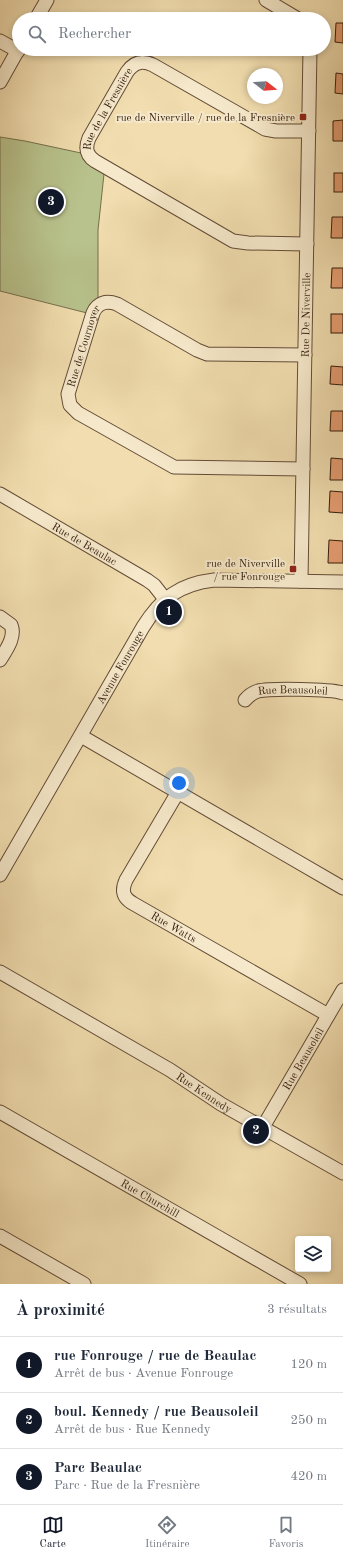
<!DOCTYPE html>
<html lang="fr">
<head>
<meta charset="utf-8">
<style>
	:root { --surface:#fff; --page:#f6f6f7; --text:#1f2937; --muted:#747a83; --line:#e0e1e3; --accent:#111827 }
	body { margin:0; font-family:"Old Standard TT",serif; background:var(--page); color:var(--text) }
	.controls { position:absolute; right:12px; bottom:12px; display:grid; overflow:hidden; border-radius:4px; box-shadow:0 2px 6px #0003 }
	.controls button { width:36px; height:36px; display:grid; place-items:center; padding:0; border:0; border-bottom:1px solid var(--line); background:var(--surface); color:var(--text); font:20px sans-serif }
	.compass { position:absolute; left:247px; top:68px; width:36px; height:36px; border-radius:50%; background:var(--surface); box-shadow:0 2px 6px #0003; rotate:107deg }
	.you { position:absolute; left:179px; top:783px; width:14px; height:14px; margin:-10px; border:3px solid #fff; border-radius:50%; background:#1a73e8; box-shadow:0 0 0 6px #1a73e833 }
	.badge { display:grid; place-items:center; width:26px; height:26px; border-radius:50%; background:var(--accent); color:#fff; font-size:13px; font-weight:700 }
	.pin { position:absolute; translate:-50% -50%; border:2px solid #fff; box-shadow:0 1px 4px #0006 }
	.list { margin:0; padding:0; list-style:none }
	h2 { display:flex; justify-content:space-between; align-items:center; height:52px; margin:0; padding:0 16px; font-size:17px }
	h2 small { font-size:13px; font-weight:400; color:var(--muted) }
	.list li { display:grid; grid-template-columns:26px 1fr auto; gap:12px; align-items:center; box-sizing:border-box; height:56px; padding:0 16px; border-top:1px solid var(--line) }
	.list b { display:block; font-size:15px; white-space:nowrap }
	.list p { margin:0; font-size:13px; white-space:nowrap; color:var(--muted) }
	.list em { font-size:13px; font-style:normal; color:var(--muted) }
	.icon { flex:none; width:22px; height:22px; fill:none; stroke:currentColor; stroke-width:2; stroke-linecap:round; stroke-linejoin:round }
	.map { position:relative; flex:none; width:343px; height:1284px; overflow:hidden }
	.search { position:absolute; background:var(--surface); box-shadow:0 2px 6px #0003; left:12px; right:12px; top:12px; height:44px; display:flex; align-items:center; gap:10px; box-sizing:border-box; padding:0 14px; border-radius:22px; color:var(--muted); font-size:15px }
	.sheet { height:220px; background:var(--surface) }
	nav { display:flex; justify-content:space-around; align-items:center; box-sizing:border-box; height:56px; border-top:1px solid var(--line); background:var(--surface); font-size:11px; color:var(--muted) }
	nav a { display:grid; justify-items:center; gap:2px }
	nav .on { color:var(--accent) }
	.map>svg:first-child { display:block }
	.green { fill:#b8c28c; stroke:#766f4c }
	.building { fill:#e49c6f; stroke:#341c0d }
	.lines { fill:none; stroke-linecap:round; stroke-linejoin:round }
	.minor-casing { stroke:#634c36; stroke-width:15 }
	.minor { stroke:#f6e9cb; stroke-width:13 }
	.poi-dot { fill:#8f2418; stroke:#f6e9cb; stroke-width:1.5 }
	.labels { text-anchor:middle; stroke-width:4; stroke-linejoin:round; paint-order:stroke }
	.street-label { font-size:11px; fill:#341c0d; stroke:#f6e9cb }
	.poi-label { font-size:11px; fill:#341c0d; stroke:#f6e9cb; text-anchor:end }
</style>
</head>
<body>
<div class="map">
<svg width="343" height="1284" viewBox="0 0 343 1284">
	<rect width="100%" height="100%" fill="#f1ddaf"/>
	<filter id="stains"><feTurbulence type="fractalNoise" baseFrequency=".005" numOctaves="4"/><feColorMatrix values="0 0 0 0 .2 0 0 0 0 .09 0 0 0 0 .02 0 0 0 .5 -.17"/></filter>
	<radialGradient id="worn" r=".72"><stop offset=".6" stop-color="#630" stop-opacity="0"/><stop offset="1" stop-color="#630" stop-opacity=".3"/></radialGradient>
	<!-- green -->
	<path class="green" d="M0 137 25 141 81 153 87 164 104 174 98 230V299L87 313 0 291Z"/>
	<!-- building -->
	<g class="building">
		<path d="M336 23H343V43L335 42Z"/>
		<path d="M336 73 343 74V94L335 93Z"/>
		<path d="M343 120V141H333V121Z"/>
		<rect x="334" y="173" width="9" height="19"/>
		<path d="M332 217H343V238H331Z"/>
		<path d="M332 268H343V288H331Z"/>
		<rect x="331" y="314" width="12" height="19"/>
		<path d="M331 366 343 367V385L330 384Z"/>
		<path d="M331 411H343V431H330Z"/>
		<path d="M331 458 343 459V480H330Z"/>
		<path d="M330 491 343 492V513L329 512Z"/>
		<path d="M329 540 343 541V563H328Z"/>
	</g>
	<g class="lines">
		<!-- minor casing -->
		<g class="minor-casing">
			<g id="minor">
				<path d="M266 0 298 19"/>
				<path d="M36 19 47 0"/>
				<path d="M0 41 18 51"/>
				<path d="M0 82 19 48"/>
				<path id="s1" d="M307 244 248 243 233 241 95 161C86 155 85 148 89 138L127 72C134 62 142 60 153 65L265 129 276 131H309"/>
				<path id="s2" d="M303 469 174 467 78 413 70 405 68 394 93 313C97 303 106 300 117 304L197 350 207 354 305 355"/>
				<path id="s3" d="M0 494 147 580 154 585 165 599"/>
				<path id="s4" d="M301 581 310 49"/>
				<path d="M0 617 11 625C16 637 6 650 0 660"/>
				<path id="s5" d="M245 700C249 695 252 693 258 691 270 688 331 689 343 693"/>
				<path d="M81 736 343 888"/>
				<path id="s6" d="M178 792 126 880C121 891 123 898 134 904L328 1015"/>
				<path id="s7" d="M0 875 143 627C161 598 180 584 214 580L343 582"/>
				<path id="s8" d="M0 972 170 1070 221 1104 343 1173"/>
				<path id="s9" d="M0 1112 300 1284"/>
				<path id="s10" d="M263 1127 343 990"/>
				<path d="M0 1236 84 1284"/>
			</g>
		</g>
		<!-- minor -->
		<use href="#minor" class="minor"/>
	</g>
	<!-- markers -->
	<g class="poi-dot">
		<rect x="299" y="113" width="8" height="8" rx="2"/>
		<rect x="289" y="565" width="8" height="8" rx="2"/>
	</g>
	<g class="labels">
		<!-- street labels -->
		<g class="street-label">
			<text dy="4" stroke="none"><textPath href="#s1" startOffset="294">Rue de la Fresnière</textPath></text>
			<text dy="4" stroke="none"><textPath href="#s4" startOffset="266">Rue De Niverville</textPath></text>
			<text dy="4" stroke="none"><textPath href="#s2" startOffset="312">Rue de Cournoyer</textPath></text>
			<text dy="4" stroke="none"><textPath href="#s3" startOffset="98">Rue de Beaulac</textPath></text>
			<text dy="4" stroke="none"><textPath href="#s7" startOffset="240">Avenue Fonrouge</textPath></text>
			<text dy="4" stroke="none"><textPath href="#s5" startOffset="51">Rue Beausoleil</textPath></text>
			<text dy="4" stroke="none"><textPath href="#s6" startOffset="177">Rue Watts</textPath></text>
			<text dy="4" stroke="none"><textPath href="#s10" startOffset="79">Rue Beausoleil</textPath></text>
			<text dy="4" stroke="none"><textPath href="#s8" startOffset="237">Rue Kennedy</textPath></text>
			<text dy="4" stroke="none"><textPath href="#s9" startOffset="173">Rue Churchill</textPath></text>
		</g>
		<!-- poi labels -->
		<g class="poi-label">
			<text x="295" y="121">rue de Niverville / rue de la Fresnière</text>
			<text x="285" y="567">rue de Niverville<tspan x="285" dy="13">/ rue Fonrouge</tspan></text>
		</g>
	</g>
	<rect width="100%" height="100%" filter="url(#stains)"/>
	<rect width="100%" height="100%" fill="url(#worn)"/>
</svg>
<div class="controls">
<button><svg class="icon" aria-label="layers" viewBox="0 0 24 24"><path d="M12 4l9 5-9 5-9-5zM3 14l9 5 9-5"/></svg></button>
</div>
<svg class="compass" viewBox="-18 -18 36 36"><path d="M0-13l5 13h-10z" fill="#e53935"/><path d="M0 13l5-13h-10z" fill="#747a83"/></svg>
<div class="you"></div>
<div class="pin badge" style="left:169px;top:612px">1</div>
<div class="pin badge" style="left:256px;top:1131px">2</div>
<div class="pin badge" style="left:51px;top:202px">3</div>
<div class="search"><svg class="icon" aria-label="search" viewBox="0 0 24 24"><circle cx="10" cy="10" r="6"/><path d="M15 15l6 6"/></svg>Rechercher</div>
</div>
<section class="sheet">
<h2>À proximité<small>3 résultats</small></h2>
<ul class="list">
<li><span class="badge">1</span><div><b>rue Fonrouge / rue de Beaulac</b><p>Arrêt de bus · Avenue Fonrouge</p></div><em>120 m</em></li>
<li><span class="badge">2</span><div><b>boul. Kennedy / rue Beausoleil</b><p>Arrêt de bus · Rue Kennedy</p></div><em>250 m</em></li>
<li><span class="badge">3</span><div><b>Parc Beaulac</b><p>Parc · Rue de la Fresnière</p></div><em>420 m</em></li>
</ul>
</section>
<nav>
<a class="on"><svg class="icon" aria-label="map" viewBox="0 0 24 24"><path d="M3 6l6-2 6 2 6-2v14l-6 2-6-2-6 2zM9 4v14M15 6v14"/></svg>Carte</a>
<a><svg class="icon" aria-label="directions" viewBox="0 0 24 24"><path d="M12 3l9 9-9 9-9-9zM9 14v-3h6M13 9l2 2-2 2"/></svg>Itinéraire</a>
<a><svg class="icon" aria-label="saved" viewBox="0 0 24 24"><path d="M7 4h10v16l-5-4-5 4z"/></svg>Favoris</a>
</nav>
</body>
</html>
